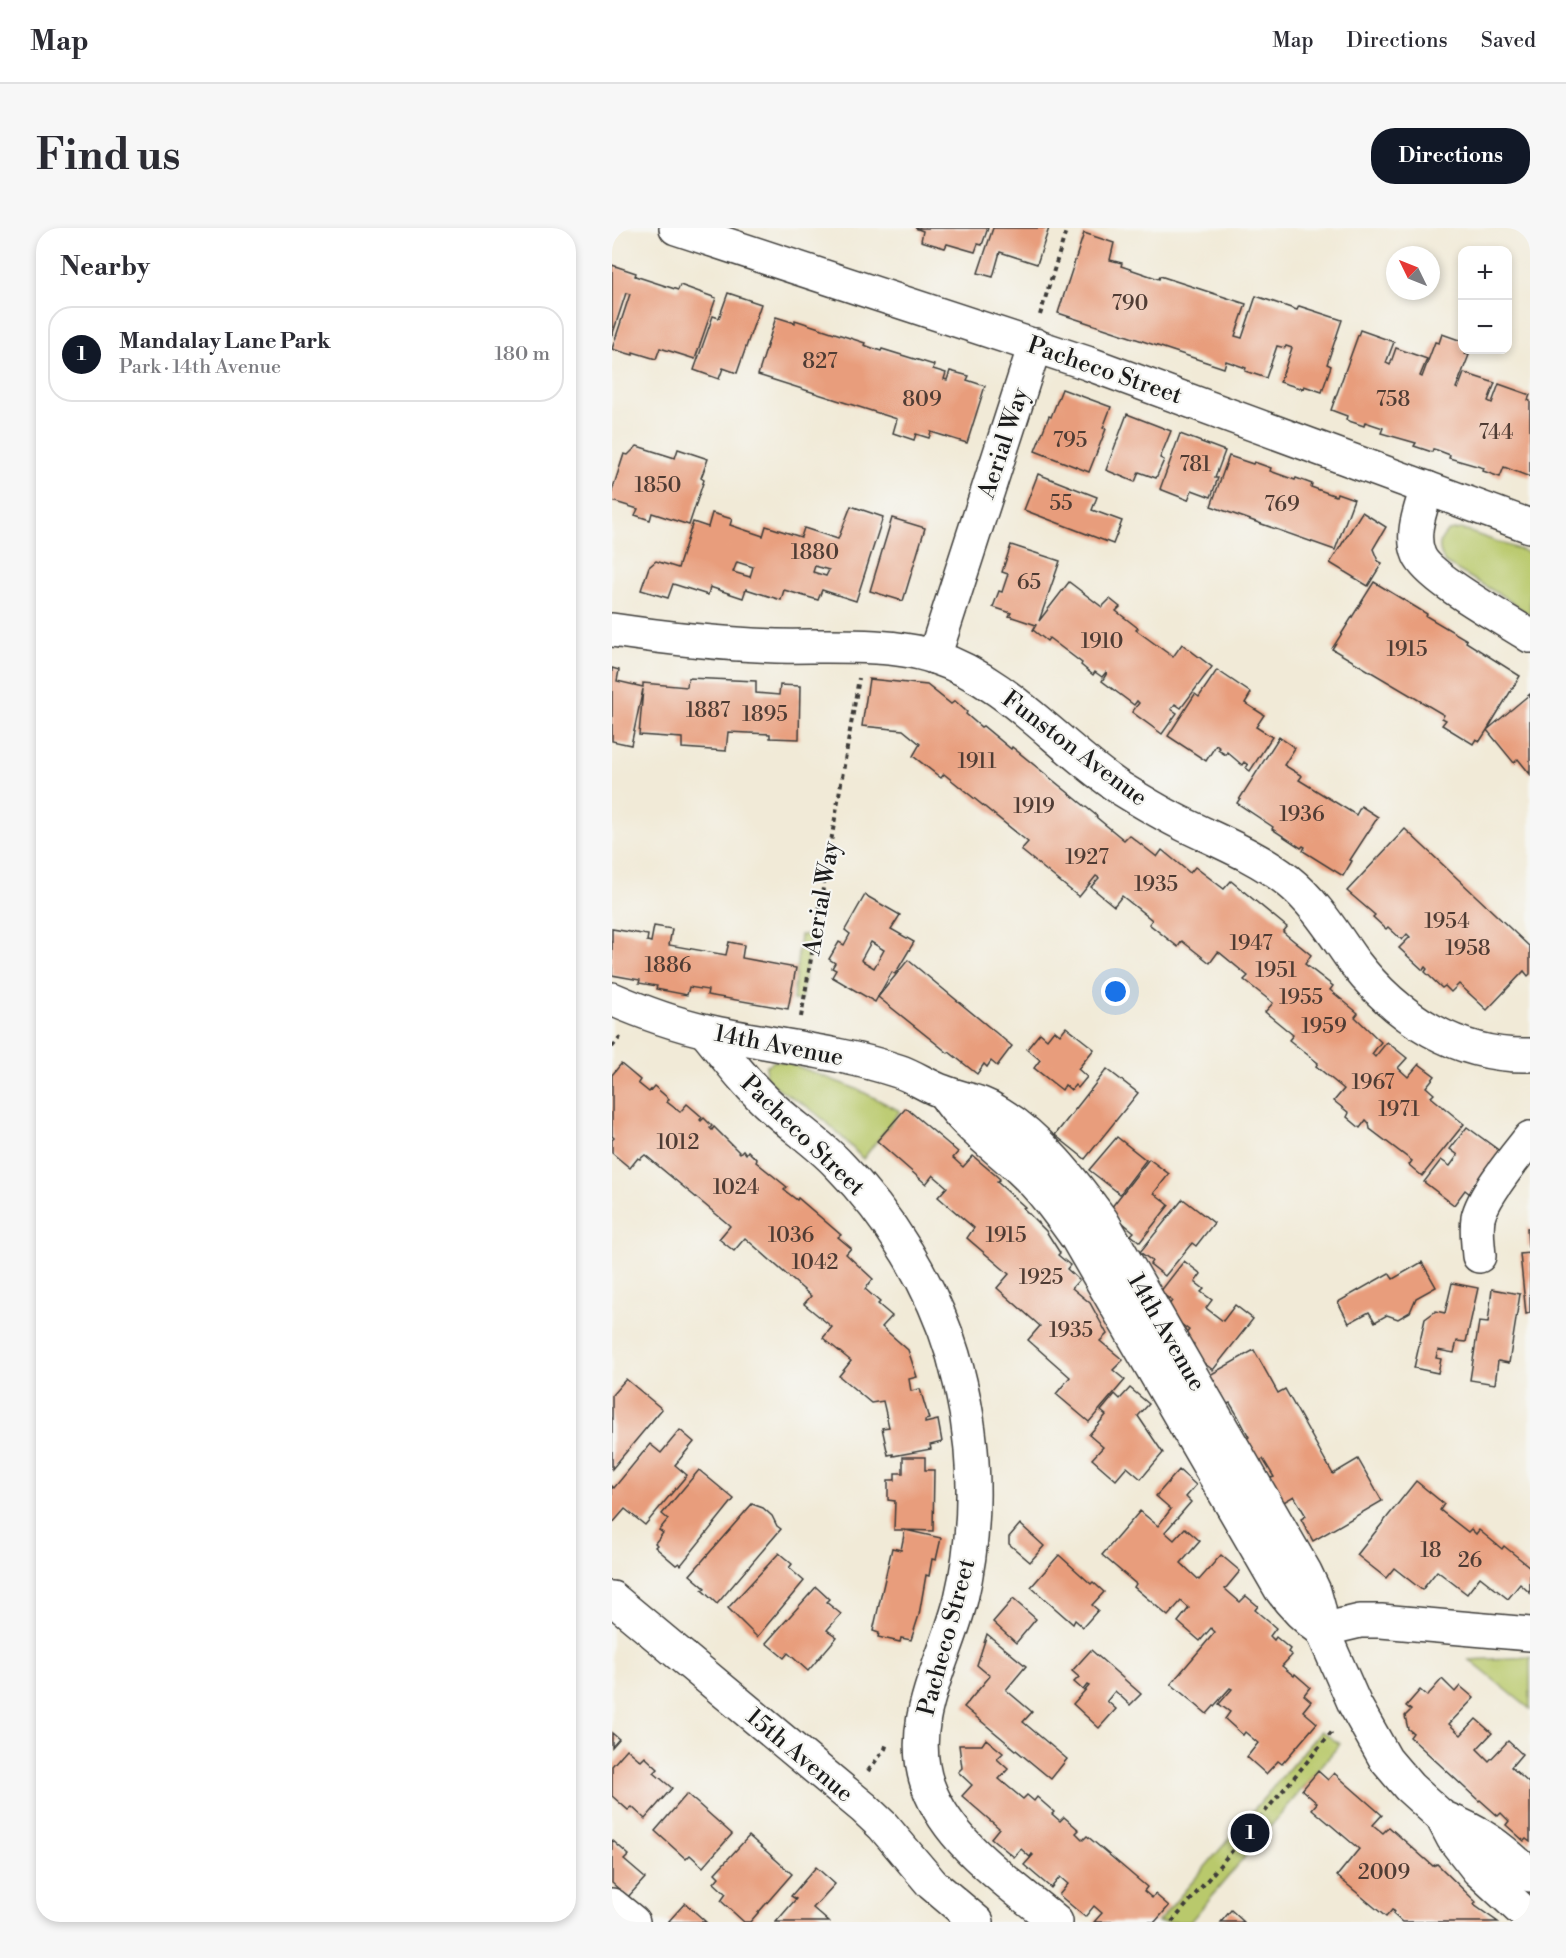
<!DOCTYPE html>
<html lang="en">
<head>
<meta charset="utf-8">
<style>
	:root { --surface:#fff; --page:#f7f7f7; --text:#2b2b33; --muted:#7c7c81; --line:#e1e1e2; --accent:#111827 }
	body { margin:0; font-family:"Libre Bodoni",serif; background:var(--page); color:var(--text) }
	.controls { position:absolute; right:18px; top:18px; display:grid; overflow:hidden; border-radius:12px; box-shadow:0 3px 9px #0003 }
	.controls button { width:54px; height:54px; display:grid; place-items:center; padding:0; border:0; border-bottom:2px solid var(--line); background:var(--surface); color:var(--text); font:30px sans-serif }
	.compass { position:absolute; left:774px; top:18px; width:54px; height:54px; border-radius:50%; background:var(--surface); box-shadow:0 3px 9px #0003; rotate:313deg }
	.you { position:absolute; left:504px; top:764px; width:21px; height:21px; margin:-15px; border:4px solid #fff; border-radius:50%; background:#1a73e8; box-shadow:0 0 0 9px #1a73e833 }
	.badge { display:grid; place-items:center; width:39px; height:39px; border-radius:50%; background:var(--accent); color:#fff; font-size:20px; font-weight:700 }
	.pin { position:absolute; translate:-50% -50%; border:3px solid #fff; box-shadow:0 2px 6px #0006 }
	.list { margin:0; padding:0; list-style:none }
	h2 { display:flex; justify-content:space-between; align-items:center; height:78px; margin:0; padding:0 24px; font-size:26px }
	h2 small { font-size:20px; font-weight:400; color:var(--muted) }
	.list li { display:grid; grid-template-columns:39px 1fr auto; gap:18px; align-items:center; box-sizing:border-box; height:96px; margin:0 12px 12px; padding:0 12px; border:2px solid var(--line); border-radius:24px }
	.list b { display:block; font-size:22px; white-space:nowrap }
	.list p { margin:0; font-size:20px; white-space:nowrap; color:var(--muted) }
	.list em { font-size:20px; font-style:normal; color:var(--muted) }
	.map { position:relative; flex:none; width:918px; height:1694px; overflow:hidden; border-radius:24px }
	header { display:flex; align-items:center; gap:36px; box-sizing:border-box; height:84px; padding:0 30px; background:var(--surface); border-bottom:2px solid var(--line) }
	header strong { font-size:28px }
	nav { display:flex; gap:33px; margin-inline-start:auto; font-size:21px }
	.intro { display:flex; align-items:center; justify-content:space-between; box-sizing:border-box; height:144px; padding:0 36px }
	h1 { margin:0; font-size:42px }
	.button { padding:15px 27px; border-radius:24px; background:var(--accent); color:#fff; font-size:21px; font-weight:700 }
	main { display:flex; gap:36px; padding:0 36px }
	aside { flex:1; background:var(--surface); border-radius:24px; box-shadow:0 3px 9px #0003 }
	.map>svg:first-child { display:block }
	.green { fill:#b9c96c; stroke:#6a7244; stroke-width:1.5 }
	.building { fill:#e89d7c; fill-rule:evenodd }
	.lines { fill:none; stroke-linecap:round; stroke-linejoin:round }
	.minor-casing { stroke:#3c3b38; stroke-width:36 }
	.path { stroke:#3c3b38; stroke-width:4; stroke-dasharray:4.5 4.5; stroke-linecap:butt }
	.minor { stroke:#fff; stroke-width:33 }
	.labels { text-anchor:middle; stroke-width:4.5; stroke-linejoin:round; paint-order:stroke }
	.number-label { font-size:21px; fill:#4f3c34 }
	.street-label { font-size:24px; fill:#1c1c1c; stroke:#f6f6f2 }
</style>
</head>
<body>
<header>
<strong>Map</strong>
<nav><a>Map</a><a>Directions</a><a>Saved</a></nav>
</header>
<div class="intro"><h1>Find us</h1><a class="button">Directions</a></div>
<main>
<aside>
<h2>Nearby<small></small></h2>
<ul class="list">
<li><span class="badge">1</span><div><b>Mandalay Lane Park</b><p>Park · 14th Avenue</p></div><em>180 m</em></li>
</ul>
</aside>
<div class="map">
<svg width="918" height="1694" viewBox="0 0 918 1694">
	<rect width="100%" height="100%" fill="#f6f6f2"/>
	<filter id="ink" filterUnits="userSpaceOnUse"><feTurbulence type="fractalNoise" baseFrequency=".0167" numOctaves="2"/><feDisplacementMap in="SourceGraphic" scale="12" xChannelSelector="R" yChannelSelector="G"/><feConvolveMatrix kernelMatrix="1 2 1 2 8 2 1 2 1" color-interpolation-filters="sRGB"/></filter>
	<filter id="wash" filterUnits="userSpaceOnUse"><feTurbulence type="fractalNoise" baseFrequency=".008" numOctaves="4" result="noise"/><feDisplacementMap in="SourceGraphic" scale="24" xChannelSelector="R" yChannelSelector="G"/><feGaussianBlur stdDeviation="1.35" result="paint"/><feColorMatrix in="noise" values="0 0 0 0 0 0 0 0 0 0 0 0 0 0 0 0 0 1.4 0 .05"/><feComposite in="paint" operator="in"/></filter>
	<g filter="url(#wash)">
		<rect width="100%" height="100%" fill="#f1ead7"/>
		<!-- green -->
		<g class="green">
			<path d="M849 301 918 325V387L892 369 833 335C826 322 825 313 836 303Z"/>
			<path d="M188 707H199L189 773 181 772Z"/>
			<path d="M162 833 174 834 247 862 288 883 251 931C234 913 217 895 197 880 183 870 162 861 153 847L154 838Z"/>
			<path d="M918 1429V1481L857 1432Z"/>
			<path d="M709 1503 728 1516 578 1694H546Z"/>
		</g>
		<g id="blocks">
			<!-- building -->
			<g class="building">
				<path d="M303 0H376L370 17 366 16 363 24 335 16 333 20 309 13 311 3Z"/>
				<path d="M381 0H437L425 36 388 24 381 49 366 45Z"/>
				<path d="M472 5 502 15 498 32 510 35 509 38 547 51 548 48 634 76 623 108 630 110 644 68 685 82 687 78 730 92 715 136 719 138 710 164 692 158 691 161 668 154 680 120 674 118 673 120 665 118 654 150 633 143 634 140 614 133 612 140 446 85Z"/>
				<path d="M0 37 24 45 23 48 66 62 68 57 104 70 83 131 48 120 44 131 21 124V127L0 121 18 66 14 65 0 108Z"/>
				<path d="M116 65 149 76 125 145 111 140 107 151 82 142 101 88 107 90Z"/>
				<path d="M164 89 183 95V92L253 115 252 117 269 123 270 121 322 137 321 141 334 145 332 151 335 152 338 143 357 148 355 152 373 158 355 215 319 204 317 210 304 206 302 212 281 205 285 191 146 147Z"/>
				<path d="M748 102 782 114 774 135 778 137 784 120 815 131 808 148 810 149 823 114 827 115 830 106 850 113V122H855L853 126 857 127 844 160 846 161 852 145 883 155 876 173 880 175 887 156 918 167 916 172 918 173V249L892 239 888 249 871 243 872 240 837 230 838 227 825 222 821 221 820 224 802 218 804 215 769 205 771 200 753 194 752 198 734 192 735 188 719 182Z"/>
				<path d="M450 161 499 179 491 200 494 201 477 244 423 223 437 188 439 189Z"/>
				<path d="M515 186 559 203 548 230 552 232 544 250 527 244 523 254 494 242Z"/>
				<path d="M568 206 613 223 603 250H606L599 269 580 262 576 272 548 261Z"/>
				<path d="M25 218 63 230 66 221 96 231 89 250 92 252 77 297 40 285 38 292 23 287 26 281 0 273V263L12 226 16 227Z"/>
				<path d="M617 228 641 236 642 234 659 240 658 243 683 252 684 250 700 256 699 259 724 268 725 265 742 271 723 322 599 278Z"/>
				<path d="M426 246 485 269 480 282 510 293 501 316 412 282Z"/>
				<path d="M239 278 271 289 244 373 210 362 206 372 172 362 169 372 134 361 131 370 98 359 96 367 61 356 56 370 29 362 37 339 44 333 66 340 81 294 96 299 100 285 120 291 118 297 151 308 154 298 189 309 192 300 226 311ZM125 334 141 339 138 349 121 344ZM203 338 217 342 214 348 201 344Z"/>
				<path d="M750 284 774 299 761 321 766 333 770 335 756 358 718 335Z"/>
				<path d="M280 290 313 300 291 373 258 363Z"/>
				<path d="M399 317 448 333 427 393 457 354 490 379 498 371 508 379 504 383 526 400 524 402 561 429 570 416 600 439 569 480 563 476 559 481 565 485 550 506 520 484 527 475 525 473 522 477 490 453 495 445 494 444 490 449 483 444 481 447 469 437 470 435 437 410 435 413 421 402 424 397 397 388 399 385 381 379 387 363 390 364 396 346 390 344Z"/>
				<path d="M762 354 815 386 814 388 855 412 854 414 908 448 875 502 918 466V546L906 531 902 535 875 502 868 513 864 511 861 516 830 497 834 492 830 490 832 487 720 421Z"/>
				<path d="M0 440 7 442 5 453 31 459V455L75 459 76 450 144 453V465L167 467 168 457 188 458 187 511 158 510V506L116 504 114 523 70 520V510L27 507 31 461 19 517 0 513Z"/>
				<path d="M605 442 639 465 633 475 652 487 644 499 660 509 638 543 634 540 636 537 632 534 630 537 615 524 614 527 606 522 608 520 604 517 594 533 556 508 583 466 587 469Z"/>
				<path d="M257 451 315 457 339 476 343 473 355 484 354 486 369 499 371 498 399 521 400 519 485 588 484 589 512 612 517 607 545 629 550 622 578 645 583 639 612 661 619 653 675 699 671 704 699 727 693 736 721 758 718 762 746 785 743 789 769 814 760 826 763 829 775 814 795 830 786 840 796 849 807 836 823 848 814 859 822 866 819 869 852 896 810 948 797 937 800 933 758 901 757 895 754 892 748 900 735 889 737 885 722 873 732 861 704 838 706 835 677 812 681 807 653 784 661 775 632 752 636 748 608 725 606 724 598 735 570 713 566 719 537 696 540 692 510 668 502 678 479 659 487 650 484 648 467 669 409 622 416 614 332 546 329 550 301 528 308 516 291 502 250 498Z"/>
				<path d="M667 509 683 520 672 537 690 548 687 552 744 587 749 578 766 589 738 632 740 633 731 648 691 623 693 619 691 618 689 620 660 601 661 599 625 575Z"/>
				<path d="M793 601 918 719V746L916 748 912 743 875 782 847 756 839 764 833 758 830 760 813 744 815 741 813 739 811 742 787 720 798 709 795 706 790 712 776 699 774 701 761 689 763 687 735 663Z"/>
				<path d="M253 667 288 687 279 701 302 714 283 746 280 744 263 774 220 749 224 742 220 740 223 735 217 731 227 714 232 717 238 706 233 702ZM259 714 272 722 262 740 249 732Z"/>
				<path d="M42 698 60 701 57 717 114 727 117 714 132 717 130 730 184 740 176 781 95 767 96 762 77 759 75 767 44 761 45 758 27 755 28 752 0 747V701L36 707 35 713 39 714Z"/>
				<path d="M296 732 400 818 385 838 379 833 375 839 372 836 365 846 337 824 336 825 266 769Z"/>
				<path d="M454 799 482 821 466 841 475 849 466 860 463 857 459 862 453 857 450 862 422 840 428 832 415 821 428 805 435 811 442 802 448 807Z"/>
				<path d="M9 836 28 852 26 855 37 864 42 858 57 871 55 874 68 884 75 876 90 889 88 892 89 893 92 890 100 898 98 900 100 902 102 899 128 925 131 922 134 926 136 923 145 932 144 934 175 959 172 962 185 972 186 970 229 1007 226 1009 239 1020 234 1026 261 1051 253 1061 268 1074 266 1076 280 1088 270 1099 296 1122 305 1149 297 1151 299 1163 308 1161 317 1191 313 1192V1195L326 1192 330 1214 318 1217 319 1221 281 1228V1226L276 1227 270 1200 277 1199 271 1173 259 1175 227 1148 239 1133 211 1110 220 1099 192 1076 199 1068 133 1010 122 1023 107 1011 118 998 116 996 33 927 28 931 26 930 18 940 0 925V912L2 910 0 908V847Z"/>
				<path d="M495 841 526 865 473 931 443 907Z"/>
				<path d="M294 880 346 924 341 930 351 939 361 928 388 951 385 954 413 979 411 980 434 1003 448 1025 446 1027 458 1037 455 1041 467 1052 460 1060 478 1075 495 1106 488 1113 511 1132 501 1142 513 1152 477 1194 444 1166 458 1149 416 1112 428 1098 385 1060 397 1046 355 1010 362 1000 326 969 335 959 321 947 314 956 265 913Z"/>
				<path d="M855 899 889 924 858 966 853 962 842 977 812 954 829 932 838 938 846 927 838 921Z"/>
				<path d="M505 909 534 932 508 966 477 942Z"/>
				<path d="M537 931 557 946 542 965 557 977 528 1014 519 1007 522 1004 500 986 499 980Z"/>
				<path d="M571 971 602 995 584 1018 580 1015 553 1048 538 1036 540 1033 528 1024Z"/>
				<path d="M915 1000H918V1019H916Z"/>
				<path d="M918 1025V1085L914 1086 908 1026Z"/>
				<path d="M572 1033 589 1046 583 1054 592 1061 589 1064 600 1072 594 1080 611 1093 623 1077 641 1091 601 1142 576 1123 582 1116 572 1108 577 1102 552 1083 560 1073 548 1064Z"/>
				<path d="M810 1034 824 1059 804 1070 798 1084 786 1091 775 1087 763 1094 757 1084 737 1095 726 1074 777 1045 781 1051Z"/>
				<path d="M840 1055 866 1060 854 1114 845 1113 842 1125 826 1122 824 1130 829 1131 826 1145 802 1140 813 1091 824 1083 833 1085Z"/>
				<path d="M880 1061 908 1066 897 1135 886 1133 883 1156 858 1152 867 1094 876 1095Z"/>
				<path d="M642 1122 666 1165 673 1161 721 1246 746 1231 770 1273 701 1313 689 1291 694 1288 682 1268 670 1275 656 1251 662 1249 651 1231 646 1234 633 1211 637 1209 626 1188 618 1175 613 1177 596 1148Z"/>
				<path d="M14 1151 50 1181 0 1241V1167Z"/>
				<path d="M518 1160 537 1176 526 1188 551 1225 529 1251 515 1239 504 1252 480 1231 491 1219 477 1207 494 1187 489 1183 503 1166 508 1171Z"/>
				<path d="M68 1202 82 1214 63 1237 75 1247 33 1297 13 1281 0 1296V1258L2 1260 38 1216 49 1225Z"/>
				<path d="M291 1229H313V1242H322L321 1303 293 1302 329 1310 324 1332 320 1331 317 1348 314 1347 307 1387 299 1412 289 1410 288 1414 266 1409 267 1405 261 1403 280 1320 289 1322 293 1302H282L283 1273 276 1272V1252H283V1245H291Z"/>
				<path d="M87 1242 122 1271 69 1337 67 1335 64 1337 43 1319 45 1317 43 1315 51 1305 47 1302 56 1291 50 1286Z"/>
				<path d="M567 1242 584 1257 574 1269 579 1274 553 1304 562 1312 573 1300 588 1313 569 1335 587 1352 609 1327 628 1343 613 1361 628 1374 634 1368 646 1378 643 1382 664 1400 658 1408 662 1412 664 1409 678 1421 676 1424 680 1427 670 1438 682 1448 683 1446 698 1459 692 1467 699 1473 691 1483 705 1495 670 1536 666 1533 654 1546 635 1529 646 1515 633 1504 631 1507 613 1491 618 1484 607 1476 620 1461 618 1460 595 1486 559 1456 603 1404 599 1400 588 1413 566 1394 577 1380 569 1373 556 1388 522 1359 524 1356 490 1327 528 1283 546 1298 559 1281 544 1268Z"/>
				<path d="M804 1253 832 1276 828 1282 856 1304 859 1301 864 1306 867 1302 890 1321 892 1318 918 1339V1365L908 1356 896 1371 868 1349 855 1366 825 1343 810 1362 782 1340 774 1350 745 1327Z"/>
				<path d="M140 1276 151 1280 160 1288 165 1298 169 1301 105 1376 90 1362 93 1360 78 1347Z"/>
				<path d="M408 1296 432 1318 418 1334 397 1316V1309Z"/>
				<path d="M167 1325 180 1336 177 1340 192 1353 145 1409 116 1380Z"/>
				<path d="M447 1327 479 1356 481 1354 492 1364 480 1377 486 1382 471 1399 463 1392 461 1396 419 1359Z"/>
				<path d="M204 1359 217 1371 214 1374 229 1386 215 1402 225 1409 196 1443 176 1425 172 1430 154 1415Z"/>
				<path d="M401 1371 424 1391 404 1415 381 1394Z"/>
				<path d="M375 1406 414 1438 394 1462 420 1484 411 1494 455 1531 439 1551 352 1479 378 1448 365 1437Z"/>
				<path d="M479 1422 529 1466 518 1477 503 1463 495 1473 504 1481 487 1500 461 1476 477 1458 475 1457 471 1462 462 1454 467 1449 460 1443Z"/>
				<path d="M830 1451 843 1464 848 1458 862 1470 837 1496 849 1507 864 1491 880 1505 865 1521 877 1533 896 1513 910 1526 899 1539 918 1556V1614L914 1611 912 1613 894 1597 897 1593 889 1585 886 1588 868 1572 867 1573 798 1509 801 1505 796 1501 793 1488 799 1482 794 1478 808 1462 815 1468Z"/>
				<path d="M0 1505 7 1511 0 1519Z"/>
				<path d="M374 1511 391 1525 385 1531 396 1541 387 1551 411 1571 415 1567 422 1573 425 1569 442 1584 440 1586 448 1593 452 1589 467 1602 464 1605 471 1612 475 1608 535 1659 532 1663 540 1670 543 1666 557 1678 543 1694H482L490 1685 482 1678 473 1689 447 1667 456 1656 448 1649 439 1660 412 1637 421 1627 420 1626 418 1629 409 1621 402 1629 379 1610 387 1600 350 1568 360 1557 346 1544 350 1540 347 1517H370Z"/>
				<path d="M15 1521 29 1533 33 1529 46 1541 42 1545 60 1560 33 1591 20 1579 16 1582 0 1568V1538Z"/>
				<path d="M706 1543 716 1552 722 1545 770 1587 761 1597 771 1605 777 1599 821 1638 825 1636 864 1674 862 1677 886 1694H790L781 1686 782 1683 780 1682 774 1689 725 1648 747 1621 700 1581 705 1575 690 1562Z"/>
				<path d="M75 1566 120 1606 91 1639 78 1627 74 1631 43 1603Z"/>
				<path d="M137 1608 180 1646 138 1694H132L109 1673 114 1666 102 1655 107 1649 103 1645Z"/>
				<path d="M0 1612 17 1627 12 1632 33 1650 16 1669 0 1655Z"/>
				<path d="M204 1639 223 1656 201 1680 217 1694H164L184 1671 179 1668Z"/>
				<path d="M73 1675 94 1694H56Z"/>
				<path d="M619 1682 632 1694H609Z"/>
			</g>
		</g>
	</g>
	<g filter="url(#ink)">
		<use href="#blocks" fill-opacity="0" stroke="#3c3b38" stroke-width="1.5"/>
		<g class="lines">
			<!-- minor casing -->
			<g class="minor-casing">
				<g id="minor">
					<path d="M64 0 475 135 918 298"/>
					<path d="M815 260C809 281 798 306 807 327 816 350 894 392 918 408"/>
					<path d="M0 402C54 410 109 416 164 418 211 419 278 414 322 429 396 453 445 518 508 560 529 573 550 586 573 597 608 614 644 628 675 652 703 674 722 706 742 734 785 790 846 829 918 827"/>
					<path d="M322 429 423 117"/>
					<path d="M0 771C30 784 63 796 95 803 158 817 225 823 286 843 302 848 316 859 332 864 352 872 367 872 387 885 429 911 461 953 490 993L693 1344 702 1363 707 1381 710 1402 743 1477 774 1532 797 1559 830 1589 841 1610 866 1642 918 1690"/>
					<path d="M93 803C115 830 136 858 162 881 183 900 206 915 226 936 278 988 320 1057 341 1127 364 1206 368 1291 349 1371 334 1433 293 1493 316 1558 337 1616 399 1656 444 1694"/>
					<path d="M332 865C353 898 380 915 408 941 430 961 447 985 465 1010L668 1360C680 1377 692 1390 710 1402"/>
					<path d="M867 1028C866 1015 864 1003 866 990 871 967 903 929 918 910"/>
					<path d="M0 1370 252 1580 271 1598 320 1656 365 1694"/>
					<path d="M710 1402 748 1393H769L918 1406"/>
					<path d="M830 1589C870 1605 886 1617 918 1647"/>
					<path d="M0 1677 21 1694"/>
				</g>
			</g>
			<!-- path -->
			<g class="path">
				<path d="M428 87 455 0"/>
				<path d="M189 789 247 450"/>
				<path d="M0 819 8 809"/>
				<path d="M256 1543 273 1521 275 1515"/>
				<path d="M560 1694 721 1503"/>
			</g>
			<!-- minor -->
			<use href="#minor" class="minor"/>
		</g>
	</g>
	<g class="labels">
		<!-- number labels -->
		<g class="number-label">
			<text x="518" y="82">790</text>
			<text x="208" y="140">827</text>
			<text x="310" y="178">809</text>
			<text x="781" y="178">758</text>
			<text x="884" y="211">744</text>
			<text x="458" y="219">795</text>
			<text x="583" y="243">781</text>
			<text x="46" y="264">1850</text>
			<text x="449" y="282">55</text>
			<text x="670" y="283">769</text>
			<text x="203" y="331">1880</text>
			<text x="417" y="361">65</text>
			<text x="490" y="420">1910</text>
			<text x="795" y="428">1915</text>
			<text x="96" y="489">1887</text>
			<text x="153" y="493">1895</text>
			<text x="365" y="540">1911</text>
			<text x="422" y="585">1919</text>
			<text x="690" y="593">1936</text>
			<text x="475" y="636">1927</text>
			<text x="544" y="663">1935</text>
			<text x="835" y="700">1954</text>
			<text x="639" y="722">1947</text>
			<text x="856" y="727">1958</text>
			<text x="56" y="744">1886</text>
			<text x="664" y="749">1951</text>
			<text x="689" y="776">1955</text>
			<text x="712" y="805">1959</text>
			<text x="761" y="861">1967</text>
			<text x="787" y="888">1971</text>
			<text x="66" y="921">1012</text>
			<text x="124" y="966">1024</text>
			<text x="179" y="1014">1036</text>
			<text x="394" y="1014">1915</text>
			<text x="203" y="1041">1042</text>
			<text x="429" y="1056">1925</text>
			<text x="459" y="1109">1935</text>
			<text x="819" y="1329">18</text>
			<text x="858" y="1339">26</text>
			<text x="772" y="1651">2009</text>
		</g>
		<!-- street labels -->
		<g class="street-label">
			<text transform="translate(493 142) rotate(19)" y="8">Pacheco Street</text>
			<text transform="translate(391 215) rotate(-72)" y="8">Aerial Way</text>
			<text transform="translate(463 520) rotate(37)" y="8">Funston Avenue</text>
			<text transform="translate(209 670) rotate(-80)" y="8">Aerial Way</text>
			<text transform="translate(167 817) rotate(11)" y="8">14th Avenue</text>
			<text transform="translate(191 907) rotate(44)" y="8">Pacheco Street</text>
			<text transform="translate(555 1104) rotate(60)" y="8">14th Avenue</text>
			<text transform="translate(334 1409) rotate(-75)" y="8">Pacheco Street</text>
			<text transform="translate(188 1527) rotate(40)" y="8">15th Avenue</text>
		</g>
	</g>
</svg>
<div class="controls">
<button>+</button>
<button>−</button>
</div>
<svg class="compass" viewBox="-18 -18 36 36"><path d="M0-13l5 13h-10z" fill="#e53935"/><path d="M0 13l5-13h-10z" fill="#7c7c81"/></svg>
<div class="you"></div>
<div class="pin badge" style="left:638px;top:1605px">1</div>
</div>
</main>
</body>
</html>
